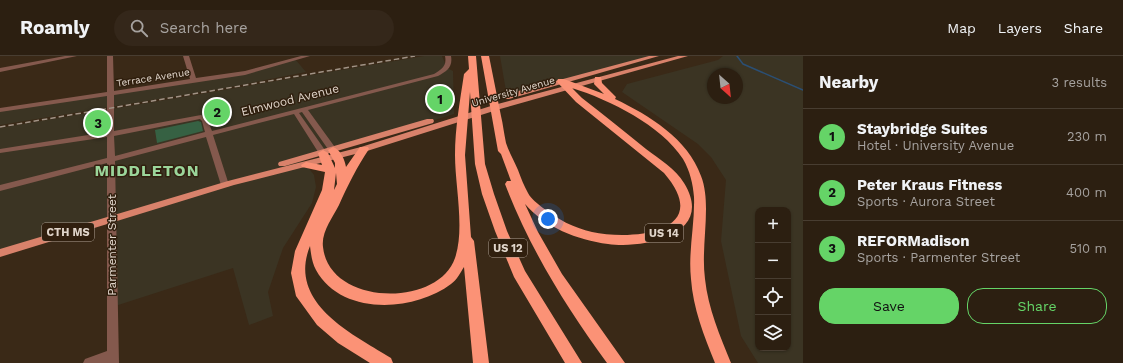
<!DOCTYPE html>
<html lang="en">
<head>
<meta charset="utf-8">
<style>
	:root { --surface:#2c1f11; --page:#34271a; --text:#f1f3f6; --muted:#a6a29f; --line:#483d31; --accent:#65d467 }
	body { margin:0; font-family:"Work Sans",sans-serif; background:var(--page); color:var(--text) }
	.controls { position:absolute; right:12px; bottom:12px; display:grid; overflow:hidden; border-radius:8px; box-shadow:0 1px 3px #0004 }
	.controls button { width:36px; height:36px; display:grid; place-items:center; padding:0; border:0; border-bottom:1px solid var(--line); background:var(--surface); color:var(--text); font:20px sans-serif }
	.compass { position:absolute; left:707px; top:12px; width:36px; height:36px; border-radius:50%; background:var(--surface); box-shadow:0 1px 3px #0004; rotate:153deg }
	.you { position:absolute; left:548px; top:163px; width:14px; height:14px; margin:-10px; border:3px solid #fff; border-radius:50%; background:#1a73e8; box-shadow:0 0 0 6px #1a73e833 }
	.badge { display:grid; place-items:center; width:26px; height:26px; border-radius:50%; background:var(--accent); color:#111; font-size:13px; font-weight:700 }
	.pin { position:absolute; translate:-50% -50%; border:2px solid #fff; box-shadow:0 1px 4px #0006 }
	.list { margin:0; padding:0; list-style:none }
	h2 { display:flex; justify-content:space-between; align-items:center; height:52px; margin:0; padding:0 16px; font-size:17px }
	h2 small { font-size:13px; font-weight:400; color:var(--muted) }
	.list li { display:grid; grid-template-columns:26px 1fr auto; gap:12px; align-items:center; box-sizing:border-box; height:56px; padding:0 16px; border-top:1px solid var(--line) }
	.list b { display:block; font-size:15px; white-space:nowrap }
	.list p { margin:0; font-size:13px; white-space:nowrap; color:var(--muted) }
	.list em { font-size:13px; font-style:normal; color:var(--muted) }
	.actions { display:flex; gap:8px; padding:12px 16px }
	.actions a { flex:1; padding:9px 0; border:1px solid var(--accent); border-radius:16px; text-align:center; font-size:14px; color:var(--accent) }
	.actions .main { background:var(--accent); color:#111 }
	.icon { flex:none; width:22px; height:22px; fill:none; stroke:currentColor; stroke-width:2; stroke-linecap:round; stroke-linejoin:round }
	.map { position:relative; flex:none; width:803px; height:307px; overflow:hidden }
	header { display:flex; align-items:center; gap:24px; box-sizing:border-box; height:56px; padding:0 20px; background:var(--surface); border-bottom:1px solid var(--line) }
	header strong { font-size:19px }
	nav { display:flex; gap:22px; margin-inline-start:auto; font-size:14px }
	.search { width:280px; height:36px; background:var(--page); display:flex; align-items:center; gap:10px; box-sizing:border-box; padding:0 14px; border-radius:22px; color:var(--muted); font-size:15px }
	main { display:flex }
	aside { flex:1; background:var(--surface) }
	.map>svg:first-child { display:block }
	.commercial { fill:#3b3423; fill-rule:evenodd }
	.green { fill:#366143 }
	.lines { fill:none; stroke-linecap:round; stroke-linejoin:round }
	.stream { stroke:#2b4f74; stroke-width:1.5 }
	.minor { fill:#84594d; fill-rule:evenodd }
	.major { fill:#d9826b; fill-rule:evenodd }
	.highway { fill:#fb9276; fill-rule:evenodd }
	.rail { stroke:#a19386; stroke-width:1.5; stroke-dasharray:5.5 3; stroke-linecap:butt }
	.labels { text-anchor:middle; stroke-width:3; stroke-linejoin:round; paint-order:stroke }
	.far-street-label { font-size:10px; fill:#e0d5ca; stroke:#301f0e }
	.shield { fill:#301f0e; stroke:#ab9e92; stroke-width:1 }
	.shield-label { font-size:11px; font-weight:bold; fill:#e0d5ca }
	.street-label { font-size:12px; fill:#e0d5ca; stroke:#301f0e }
	.district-label { font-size:16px; font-weight:bold; letter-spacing:1px; fill:#9bd59a; stroke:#301f0e }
</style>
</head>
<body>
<header>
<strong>Roamly</strong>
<div class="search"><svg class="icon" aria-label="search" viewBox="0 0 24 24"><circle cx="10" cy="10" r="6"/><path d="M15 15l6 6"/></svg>Search here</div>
<nav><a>Map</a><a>Layers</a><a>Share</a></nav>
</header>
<main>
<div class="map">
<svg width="803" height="307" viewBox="0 0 803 307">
	<rect width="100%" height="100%" fill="#3a2917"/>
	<!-- commercial -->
	<g class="commercial">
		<path d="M424 0H442L447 12 453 15 454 58 408 72 300 101 314 119 316 131 312 147 283 192 268 236 273 260 249 269 233 212 112 251 111 163 0 197V72Z"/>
		<path d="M500 0H652L507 41Z"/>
		<path d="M723 0H803V307H758L741 280 721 185 726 124 711 101 698 88 622 36 627 28 718 4ZM713 18H737V42H713ZM758 154H788V292H758Z"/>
		<path d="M295 3 306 16 220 33 0 69V54L245 17Z"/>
	</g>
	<!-- green -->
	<path class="green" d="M198 65 201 66 203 75 157 87 155 74Z"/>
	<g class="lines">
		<!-- stream -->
		<path class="stream" d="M737 0 743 8 803 34"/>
		<!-- minor -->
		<g class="minor">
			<path d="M65 0H77L0 16V12Z"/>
			<path d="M107 0H113L114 35 190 23 183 0H189L196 22 245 15 301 0H310L245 19 114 39V75L201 59 207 63 212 75 434 18C442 13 447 10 445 0H451C453 11 447 15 438 20L308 54 337 94 336 96H330L302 56 299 57 327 97 326 99H320L294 58 213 79 229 129 228 131H222L221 129 206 81 115 105 119 307H83L85 303 107 295V107L0 135V129L107 102V81L0 97V93L107 76V40L0 56V52L107 36ZM200 63 202 65 205 76 115 100 114 80Z"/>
		</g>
		<!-- major -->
		<g class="major">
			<path d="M649 0H659L509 43H506L502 41 503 39Z"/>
			<path d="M678 0H688L500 53 367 95 234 129 0 201V193L228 125 361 91 494 49Z"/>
			<path d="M427 63H433L434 65 433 67 285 110H279L278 108 279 106Z"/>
		</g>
		<!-- highway -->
		<g class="highway">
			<path d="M468 0H476L485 108 494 138 507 175 525 215 582 307H565L514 221 495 175 482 138 475 108 470 36 465 99 471 181 474 185 489 307H473L464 211C460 217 457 224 451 228 414 256 341 260 316 214 312 207 311 198 310 190 287 247 352 278 391 302L393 307H370L338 287 317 269 296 240 291 217 295 195 322 134 325 116 302 111 301 109 306 106 322 109 318 97 323 94 328 97 335 112V107L328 94 333 91C340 93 345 104 346 111L360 91H368L369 93C357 111 348 129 339 149 333 161 321 176 323 191 329 250 438 252 455 202 465 173 455 130 455 99 455 72 460 45 464 18L469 13ZM336 117 337 128 334 134Z"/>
			<path d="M481 0H489C493 20 497 40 501 60 503 68 504 78 506 87 509 96 514 105 518 114 521 122 524 130 528 137 531 143 538 148 543 152 557 163 574 172 592 176 634 185 715 176 664 117L576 46 558 27 557 25 558 23H564L604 38 594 28 595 21H601L602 27 616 41 615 43C649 59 688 83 701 120 705 130 706 142 706 153 706 176 702 200 705 223 708 252 720 280 731 307H715C704 280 693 252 691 223 688 195 695 168 694 141 693 128 690 115 683 103 661 69 610 44 572 32L582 42C604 59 625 76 646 93 659 103 676 113 684 127 716 179 644 193 608 188 577 184 545 171 525 148L538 176 562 218 625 307H607C566 251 530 193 505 128L507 125H511L501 98 498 95Z"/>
		</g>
		<!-- rail -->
		<path class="rail" d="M0 71 415 0"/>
	</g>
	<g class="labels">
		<!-- far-street labels -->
		<g class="far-street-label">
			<text transform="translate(153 21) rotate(-9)" y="4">Terrace Avenue</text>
			<text transform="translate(513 35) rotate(-16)" y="4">University Avenue</text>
		</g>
		<!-- shield labels -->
		<g class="shield">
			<rect x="42" y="167" width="52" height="18" rx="3"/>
			<rect x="645" y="168" width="38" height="18" rx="3"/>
			<rect x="489" y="183" width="38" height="18" rx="3"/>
		</g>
		<g class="shield-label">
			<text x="68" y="180">CTH MS</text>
			<text x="664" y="181">US 14</text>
			<text x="508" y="196">US 12</text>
		</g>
		<!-- street labels -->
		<g class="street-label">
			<text transform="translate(290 44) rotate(-14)" y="4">Elmwood Avenue</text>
			<text transform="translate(112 189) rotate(-90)" y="4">Parmenter Street</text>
		</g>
		<!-- district labels -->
		<g class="district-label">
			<text x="147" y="120">MIDDLETON</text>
		</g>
	</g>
</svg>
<div class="controls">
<button>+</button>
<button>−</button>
<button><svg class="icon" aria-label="locate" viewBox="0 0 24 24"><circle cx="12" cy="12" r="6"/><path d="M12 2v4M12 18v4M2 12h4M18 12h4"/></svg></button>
<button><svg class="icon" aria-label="layers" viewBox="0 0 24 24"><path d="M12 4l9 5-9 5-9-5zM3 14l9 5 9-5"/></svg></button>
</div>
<svg class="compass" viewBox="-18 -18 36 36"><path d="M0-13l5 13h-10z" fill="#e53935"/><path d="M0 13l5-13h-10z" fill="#a6a29f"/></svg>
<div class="you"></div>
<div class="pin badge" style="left:440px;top:43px">1</div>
<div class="pin badge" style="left:217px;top:56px">2</div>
<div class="pin badge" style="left:98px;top:67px">3</div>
</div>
<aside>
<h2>Nearby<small>3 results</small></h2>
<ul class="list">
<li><span class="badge">1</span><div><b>Staybridge Suites</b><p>Hotel · University Avenue</p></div><em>230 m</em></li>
<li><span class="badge">2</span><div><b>Peter Kraus Fitness</b><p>Sports · Aurora Street</p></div><em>400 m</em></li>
<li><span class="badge">3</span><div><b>REFORMadison</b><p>Sports · Parmenter Street</p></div><em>510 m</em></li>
</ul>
<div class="actions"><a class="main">Save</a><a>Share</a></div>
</aside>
</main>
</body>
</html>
